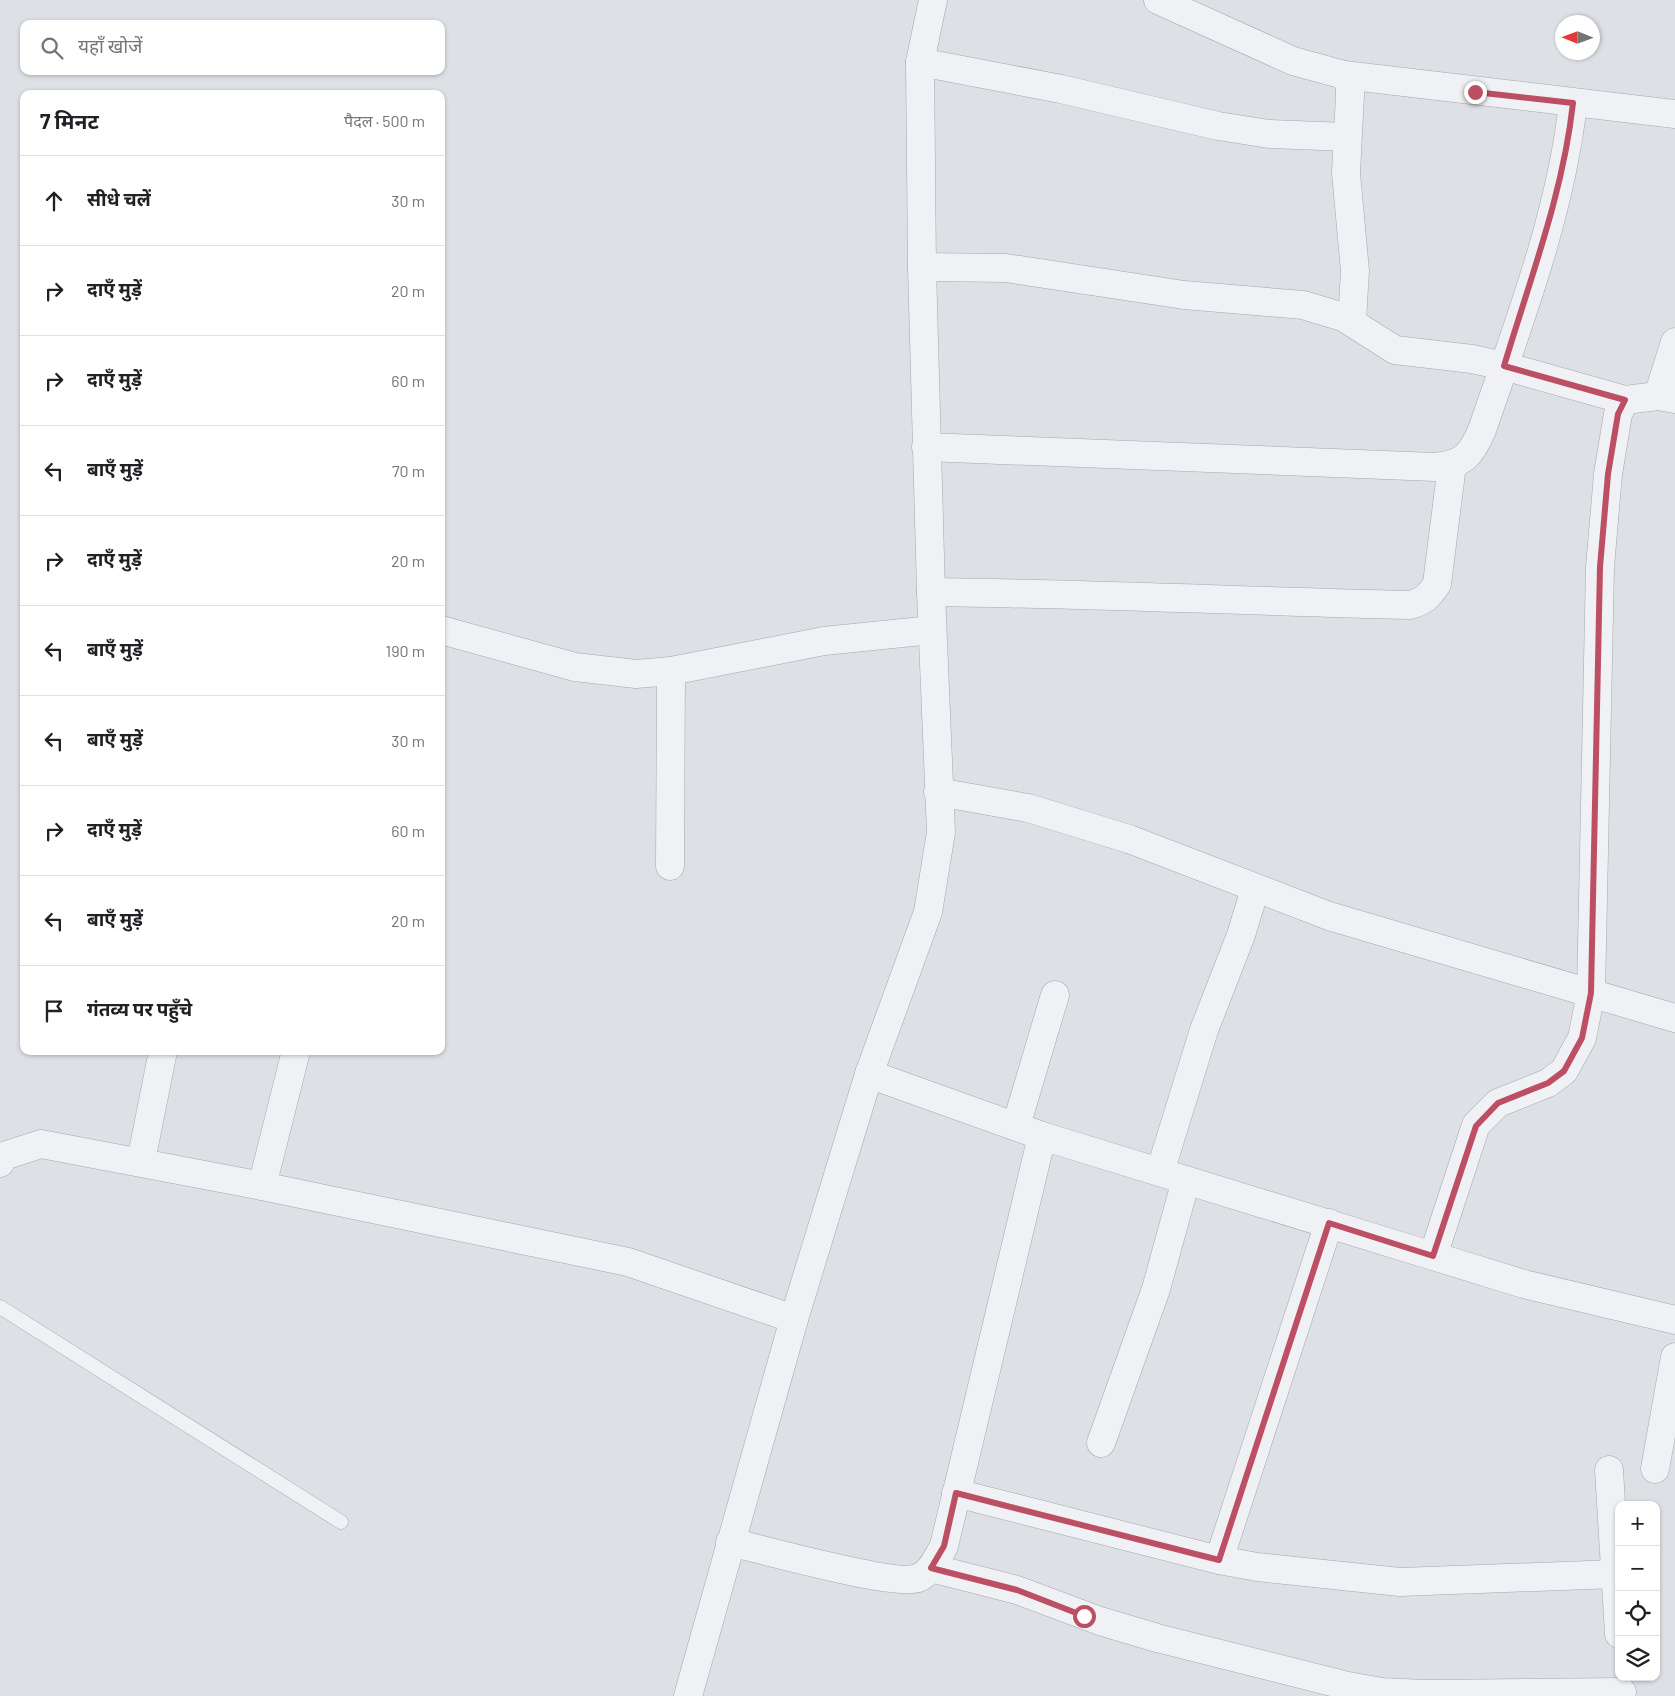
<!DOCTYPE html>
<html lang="hi">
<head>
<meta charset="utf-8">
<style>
	:root { --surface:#fff; --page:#f6f6f6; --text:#202124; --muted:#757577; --line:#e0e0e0 }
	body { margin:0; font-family:Barlow,"Noto Sans Devanagari",sans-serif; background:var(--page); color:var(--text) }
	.controls { position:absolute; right:15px; bottom:15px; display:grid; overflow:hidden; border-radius:10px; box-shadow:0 1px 4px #0004 }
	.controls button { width:45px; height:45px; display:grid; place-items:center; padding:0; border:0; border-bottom:1px solid var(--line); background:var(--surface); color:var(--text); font:25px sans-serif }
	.compass { position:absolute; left:1555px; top:15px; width:45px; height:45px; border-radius:50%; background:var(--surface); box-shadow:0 1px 4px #0004; rotate:271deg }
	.stop { position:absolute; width:15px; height:15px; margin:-11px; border:4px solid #bd4f64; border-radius:50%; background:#fff }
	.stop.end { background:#bd4f64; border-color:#fff; box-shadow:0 1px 5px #0008 }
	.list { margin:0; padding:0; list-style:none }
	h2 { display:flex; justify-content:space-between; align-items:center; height:65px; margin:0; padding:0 20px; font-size:21px }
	h2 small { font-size:16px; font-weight:400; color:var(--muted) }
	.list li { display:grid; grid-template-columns:32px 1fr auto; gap:15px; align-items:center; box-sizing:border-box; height:90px; padding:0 20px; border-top:1px solid var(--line) }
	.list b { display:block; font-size:19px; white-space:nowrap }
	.list em { font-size:16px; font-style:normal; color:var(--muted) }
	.icon { flex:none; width:28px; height:28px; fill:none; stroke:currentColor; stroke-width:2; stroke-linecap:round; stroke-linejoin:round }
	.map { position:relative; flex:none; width:1675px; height:1696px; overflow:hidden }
	.search { position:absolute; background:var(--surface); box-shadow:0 1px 4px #0004; left:20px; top:20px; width:425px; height:55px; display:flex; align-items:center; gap:12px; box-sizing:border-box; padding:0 18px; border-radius:10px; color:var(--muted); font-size:19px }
	.panel { position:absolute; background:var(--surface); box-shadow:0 1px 4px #0004; left:20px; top:90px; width:425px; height:965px; border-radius:10px }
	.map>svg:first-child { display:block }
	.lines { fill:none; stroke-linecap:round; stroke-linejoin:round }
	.lane-casing { stroke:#a3a7ae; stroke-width:15 }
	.street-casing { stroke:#a3a7ae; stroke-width:29 }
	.lane { stroke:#eff1f4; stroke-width:14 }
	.street { stroke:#eff1f4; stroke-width:28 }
	.route { stroke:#bd4f64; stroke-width:6 }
</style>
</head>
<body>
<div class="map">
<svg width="1675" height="1696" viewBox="0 0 1675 1696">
	<rect width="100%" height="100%" fill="#dde0e5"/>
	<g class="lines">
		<!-- lane casing -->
		<g class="lane-casing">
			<path id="lane" d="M0 1307 341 1522"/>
		</g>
		<!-- street casing -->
		<g class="street-casing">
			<g id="street">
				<path d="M1158 0 1293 61 1344 75 1350 85V95L1346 173 1355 271 1352 321"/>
				<path d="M920 62 1061 89 1218 126 1269 134 1347 137"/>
				<path d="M1344 75 1675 114"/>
				<path d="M922 267 1006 268 1184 295 1303 305 1343 317 1395 350 1472 359 1504 366 1625 400"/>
				<path d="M1658 396 1675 342"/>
				<path d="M926 447 1435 467C1463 464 1471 456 1482 430 1518 325 1561 214 1573 103"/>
				<path d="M931 592C1090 594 1249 601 1409 605 1424 602 1429 596 1437 584L1452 465"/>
				<path d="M441 630 575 667 636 674 671 671 824 641 932 630"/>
				<path d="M938 792 1028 808 1129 839 1329 916 1675 1018"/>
				<path d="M670 866 671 671"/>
				<path d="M869 1074 1042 1136 1433 1256 1524 1284 1675 1320"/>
				<path d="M1016 1126 1055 995"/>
				<path d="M141 1161 163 1051"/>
				<path d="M0 1163 4 1156 41 1144 262 1186 628 1262 794 1319"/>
				<path d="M1160 1172 1204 1030 1241 935 1255 889"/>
				<path d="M262 1186 296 1051"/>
				<path d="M1433 1256 1476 1125 1498 1103 1548 1083 1564 1071 1582 1038 1591 993 1600 567 1608 474 1618 414 1625 400 1658 396 1675 399"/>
				<path d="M1101 1443 1156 1289 1186 1180"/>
				<path d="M1655 1469 1675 1357"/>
				<path d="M1609 1470 1619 1634"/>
				<path d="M956 1493 1219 1560 1257 1567 1400 1582 1615 1574"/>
				<path d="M730 1542C761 1549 896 1587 918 1578 931 1573 937 1558 944 1546L1042 1136"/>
				<path d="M1219 1560 1329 1223"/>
				<path d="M931 1568 1017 1590 1100 1621 1157 1638 1348 1686 1382 1692 1424 1694 1622 1692"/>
				<path d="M688 1696 794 1319 869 1074 928 912 941 832 931 592 922 267 920 62 933 0"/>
			</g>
		</g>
		<!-- lane -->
		<use href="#lane" class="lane"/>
		<!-- street -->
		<use href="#street" class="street"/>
	</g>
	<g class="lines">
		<!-- route -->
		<path class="route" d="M1084 1616 1017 1590 931 1568 944 1546 956 1493 1219 1560 1329 1223 1433 1256 1476 1126 1498 1103 1548 1083 1564 1071 1582 1038 1591 993 1600 567 1608 474 1618 414 1625 400 1504 366C1530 279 1563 194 1573 103L1475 92"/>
	</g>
</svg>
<div class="controls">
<button>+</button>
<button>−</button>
<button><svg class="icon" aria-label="locate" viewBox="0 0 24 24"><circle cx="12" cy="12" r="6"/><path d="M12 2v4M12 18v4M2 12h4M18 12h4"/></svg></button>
<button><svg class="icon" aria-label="layers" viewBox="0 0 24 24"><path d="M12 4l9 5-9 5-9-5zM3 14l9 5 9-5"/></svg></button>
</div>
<svg class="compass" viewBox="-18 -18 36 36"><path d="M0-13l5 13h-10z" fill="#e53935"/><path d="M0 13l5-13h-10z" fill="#757577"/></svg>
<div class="stop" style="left:1084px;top:1616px"></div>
<div class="stop end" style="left:1475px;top:92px"></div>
<div class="search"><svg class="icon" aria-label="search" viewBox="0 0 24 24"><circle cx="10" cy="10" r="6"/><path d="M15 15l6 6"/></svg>यहाँ खोजें</div>
<section class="panel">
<h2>7 मिनट<small>पैदल · 500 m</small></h2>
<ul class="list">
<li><svg class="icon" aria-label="ahead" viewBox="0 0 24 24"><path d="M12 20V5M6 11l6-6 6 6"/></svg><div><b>सीधे चलें</b></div><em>30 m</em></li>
<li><svg class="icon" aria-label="right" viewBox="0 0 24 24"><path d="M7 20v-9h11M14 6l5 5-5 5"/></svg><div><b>दाएँ मुड़ें</b></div><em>20 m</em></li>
<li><svg class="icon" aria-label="right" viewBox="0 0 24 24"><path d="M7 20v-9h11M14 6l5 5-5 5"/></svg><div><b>दाएँ मुड़ें</b></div><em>60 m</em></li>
<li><svg class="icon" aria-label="left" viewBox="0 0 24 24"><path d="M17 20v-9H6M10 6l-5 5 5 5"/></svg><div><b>बाएँ मुड़ें</b></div><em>70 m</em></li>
<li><svg class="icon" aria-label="right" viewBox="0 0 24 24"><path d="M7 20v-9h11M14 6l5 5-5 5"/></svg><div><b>दाएँ मुड़ें</b></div><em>20 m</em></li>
<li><svg class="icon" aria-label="left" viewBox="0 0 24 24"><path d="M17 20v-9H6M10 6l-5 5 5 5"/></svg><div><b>बाएँ मुड़ें</b></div><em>190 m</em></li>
<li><svg class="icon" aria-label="left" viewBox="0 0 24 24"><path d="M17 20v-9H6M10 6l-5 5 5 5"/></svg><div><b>बाएँ मुड़ें</b></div><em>30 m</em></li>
<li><svg class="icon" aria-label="right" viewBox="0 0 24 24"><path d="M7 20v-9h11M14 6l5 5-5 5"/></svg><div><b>दाएँ मुड़ें</b></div><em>60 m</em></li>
<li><svg class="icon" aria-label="left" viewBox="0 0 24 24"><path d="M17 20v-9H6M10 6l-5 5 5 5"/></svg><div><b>बाएँ मुड़ें</b></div><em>20 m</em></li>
<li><svg class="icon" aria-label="arrive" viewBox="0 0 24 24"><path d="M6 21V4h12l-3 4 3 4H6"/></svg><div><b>गंतव्य पर पहुँचे</b></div></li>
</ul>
</section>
</div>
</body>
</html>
